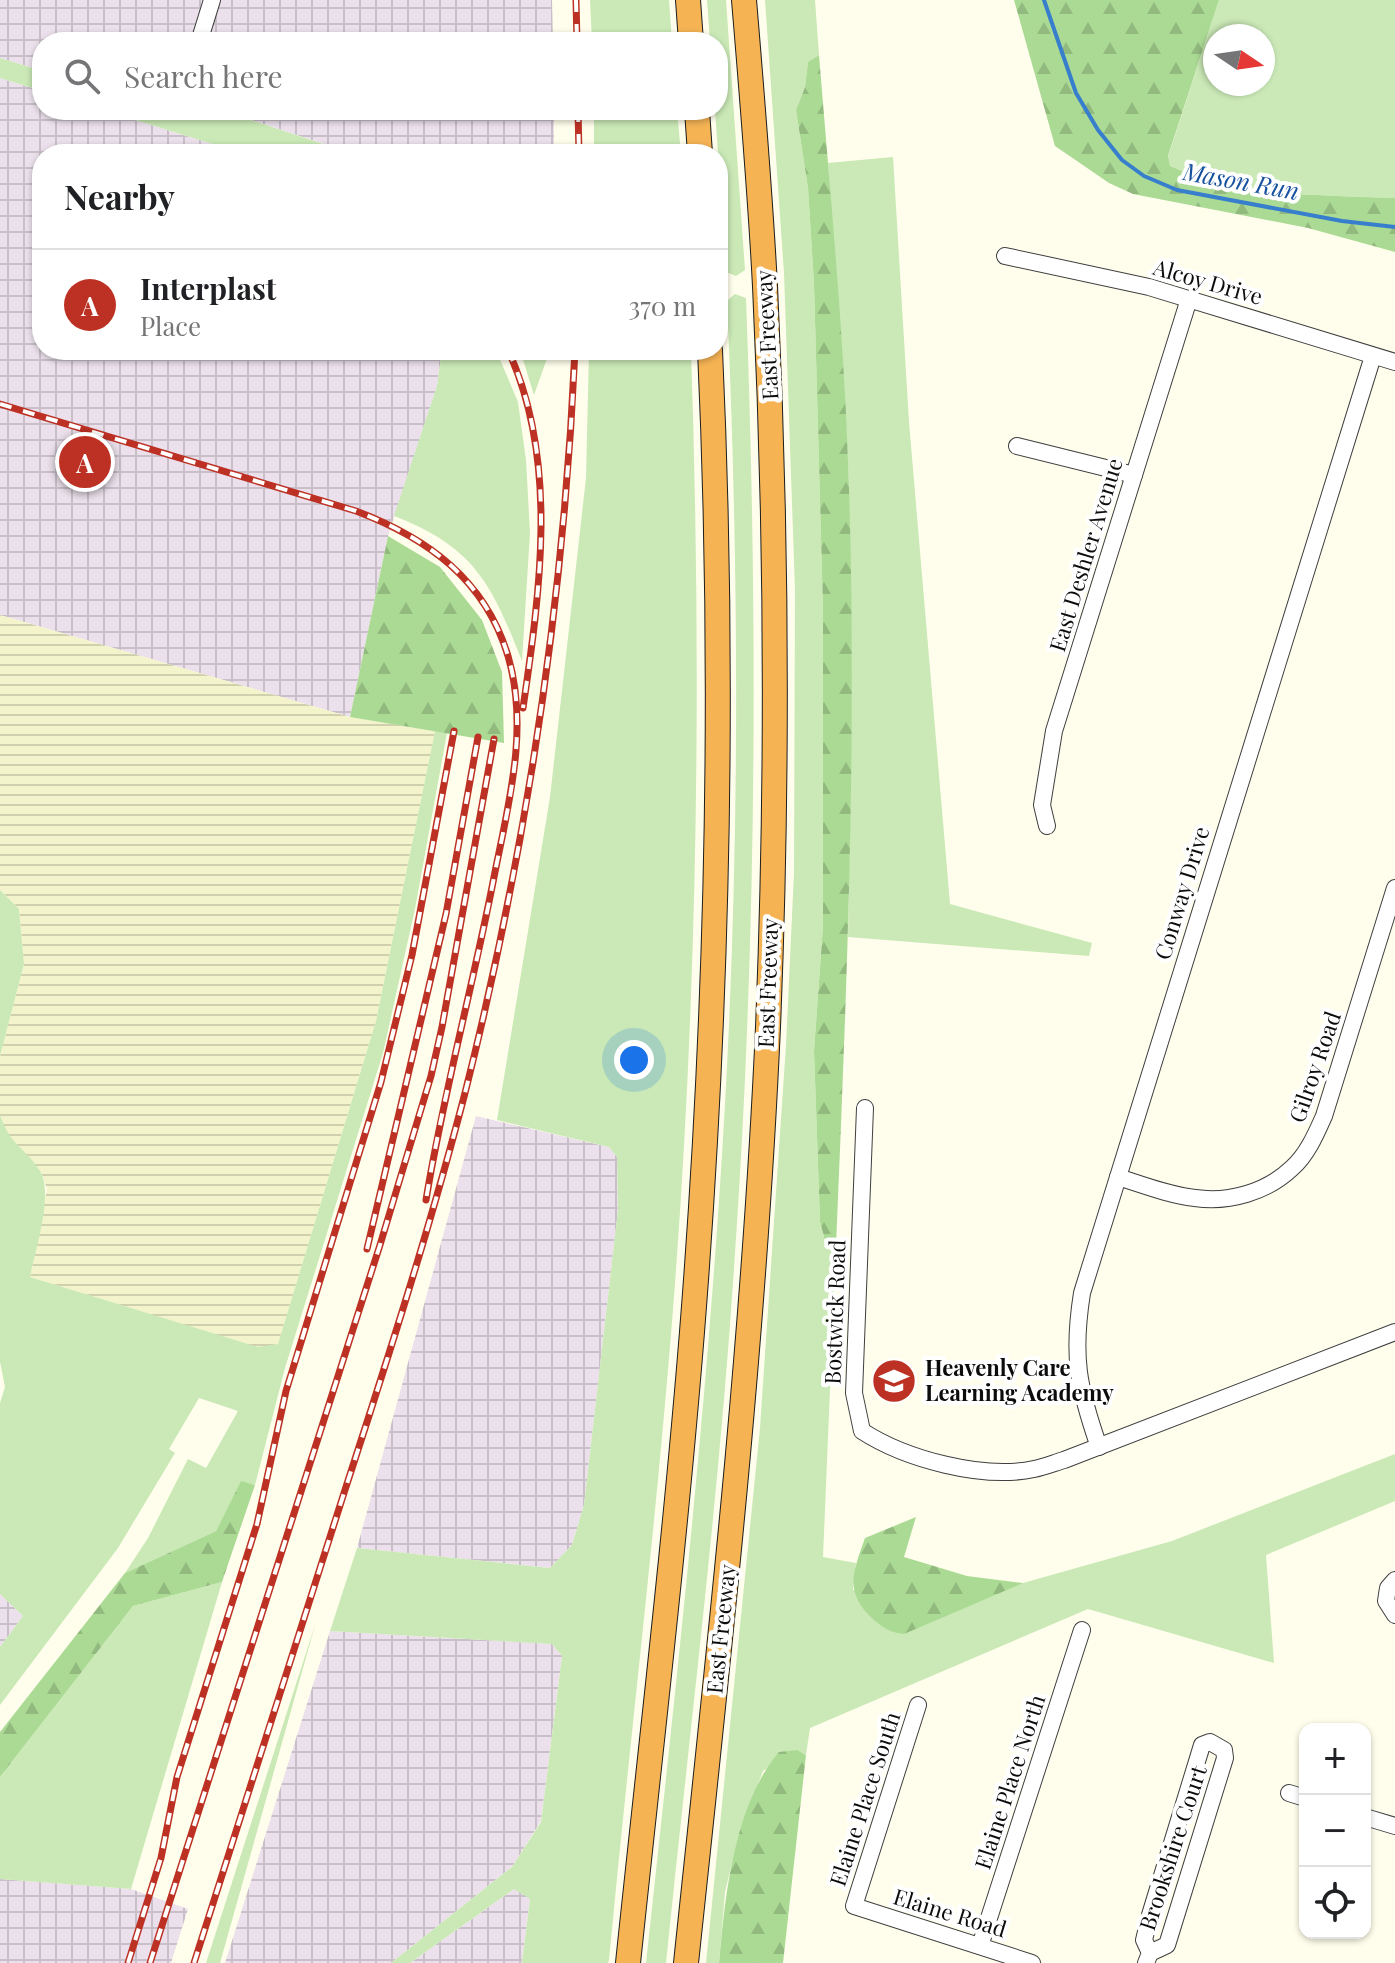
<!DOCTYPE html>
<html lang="en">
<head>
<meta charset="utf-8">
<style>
	:root { --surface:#fff; --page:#f2f2f2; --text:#202124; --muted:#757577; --line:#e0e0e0; --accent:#bd3124 }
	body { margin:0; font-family:"Playfair Display",serif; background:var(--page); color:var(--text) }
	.controls { position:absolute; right:24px; bottom:24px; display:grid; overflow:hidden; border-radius:16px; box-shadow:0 2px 6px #0004 }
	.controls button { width:72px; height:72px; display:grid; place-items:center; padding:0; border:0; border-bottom:2px solid var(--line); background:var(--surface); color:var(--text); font:40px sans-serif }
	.compass { position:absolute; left:1203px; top:24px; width:72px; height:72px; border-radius:50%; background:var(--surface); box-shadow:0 2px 6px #0004; rotate:103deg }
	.you { position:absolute; left:634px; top:1060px; width:28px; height:28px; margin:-20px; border:6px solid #fff; border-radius:50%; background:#1a73e8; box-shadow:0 0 0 12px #1a73e833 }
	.badge { display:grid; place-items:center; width:52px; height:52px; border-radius:50%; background:var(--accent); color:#fff; font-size:26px; font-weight:700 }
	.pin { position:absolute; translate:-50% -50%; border:4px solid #fff; box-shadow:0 2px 8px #0006 }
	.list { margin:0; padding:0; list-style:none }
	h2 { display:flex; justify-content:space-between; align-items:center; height:104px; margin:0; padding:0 32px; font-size:34px }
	h2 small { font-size:26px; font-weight:400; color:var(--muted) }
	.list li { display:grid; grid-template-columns:52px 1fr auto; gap:24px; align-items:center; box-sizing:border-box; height:112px; padding:0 32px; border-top:2px solid var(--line) }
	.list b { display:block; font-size:30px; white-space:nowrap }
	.list p { margin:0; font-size:26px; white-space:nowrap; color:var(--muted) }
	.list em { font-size:26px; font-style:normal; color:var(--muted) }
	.icon { flex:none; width:44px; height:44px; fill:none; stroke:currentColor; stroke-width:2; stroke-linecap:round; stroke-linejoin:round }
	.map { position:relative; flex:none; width:1395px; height:1963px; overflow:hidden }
	.search { position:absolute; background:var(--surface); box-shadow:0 2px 6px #0004; left:32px; top:32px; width:696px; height:88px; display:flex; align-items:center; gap:20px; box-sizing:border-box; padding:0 28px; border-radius:32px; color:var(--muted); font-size:30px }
	.panel { position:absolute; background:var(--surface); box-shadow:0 2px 6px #0004; left:32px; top:144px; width:696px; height:216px; border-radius:32px }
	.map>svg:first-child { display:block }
	.industrial { fill:url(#industrial-grid) }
	.farmland { fill:url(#farmland-rules) }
	.grass { fill:#cae9b6; fill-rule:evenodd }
	.forest { fill:url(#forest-firs) }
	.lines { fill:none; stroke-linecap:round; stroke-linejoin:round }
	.stream { stroke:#377ecd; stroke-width:4 }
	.minor-casing { stroke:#3f3f3f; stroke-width:18 }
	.highway-casing { stroke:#1d1d1d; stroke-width:26 }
	.minor { stroke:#fff; stroke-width:16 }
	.highway { stroke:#f5b354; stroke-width:24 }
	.rail-casing { stroke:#bd3124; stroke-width:7 }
	.rail { stroke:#fff; stroke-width:4; stroke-dasharray:12; stroke-linecap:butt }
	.labels { text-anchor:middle; stroke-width:8; stroke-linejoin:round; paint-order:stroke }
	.street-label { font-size:22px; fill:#0c0c0c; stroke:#fff }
	.poi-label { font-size:22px; font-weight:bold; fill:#0c0c0c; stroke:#fff; text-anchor:start }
	.water-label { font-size:24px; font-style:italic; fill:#16519e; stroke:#fff }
</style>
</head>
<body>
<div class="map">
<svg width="1395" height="1963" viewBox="0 0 1395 1963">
	<defs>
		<pattern id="industrial-grid" width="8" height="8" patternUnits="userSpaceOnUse" patternTransform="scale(2)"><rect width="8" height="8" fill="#ebe0eb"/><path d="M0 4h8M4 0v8" fill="none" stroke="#c8bfc8"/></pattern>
		<pattern id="farmland-rules" width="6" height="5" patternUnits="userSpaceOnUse" patternTransform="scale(2)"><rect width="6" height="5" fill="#f3f4cc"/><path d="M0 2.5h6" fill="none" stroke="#cfd0ae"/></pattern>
		<pattern id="forest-firs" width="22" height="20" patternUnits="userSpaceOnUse" patternTransform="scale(2)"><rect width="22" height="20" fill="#abda95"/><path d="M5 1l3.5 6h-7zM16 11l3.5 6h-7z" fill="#92ba7f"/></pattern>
	</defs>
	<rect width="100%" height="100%" fill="#fffeec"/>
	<!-- industrial -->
	<g class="industrial">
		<path d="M0 0H552L553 42H42V71L0 58Z"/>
		<path d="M0 78 42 91V110H103L245 154H42V350H442L437 386 388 536 350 717 0 615Z"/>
		<path d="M221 110H554V154H354Z"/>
		<path d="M476 1116 609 1147 617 1157 618 1210 584 1505 572 1545 550 1568 357 1548Z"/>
		<path d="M0 1594 23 1616 0 1647Z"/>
		<path d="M330 1631 552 1644 562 1656 541 1821 512 1867 391 1963H225Z"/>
		<path d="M0 1879 131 1889 188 1909 171 1963H0Z"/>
		<path d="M514 1889 530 1898 522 1963H410Z"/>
	</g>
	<!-- farmland -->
	<path class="farmland" d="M0 615 350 717 435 731 376 1021 278 1344 258 1348 30 1277 47 1189 41 1172 7 1136 0 1115V1056L24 964 19 909 0 890Z"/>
	<!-- grass -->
	<g class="grass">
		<path d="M590 0H669L672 42H592Z"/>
		<path d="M707 0H726L745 270 736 276 726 272 715 110H718V42H710Z"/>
		<path d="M765 0H815L819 55 808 62 805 87 796 110 808 188 814 284 823 610V926L814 1051 820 1222 826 1244 836 1246 823 1557 856 1563 853 1590 1023 1583 1172 1541 1395 1454V1501L1266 1555 1274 1663 1088 1609 810 1728 806 1755 796 1750 763 1771 738 1838 725 1892 719 1963H706L760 1428 786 1045 794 873 795 590 784 273Z"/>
		<path d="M1219 0H1395V198C1319 195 1241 196 1170 166L1168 157ZM1215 36H1263V84H1215Z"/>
		<path d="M0 58 42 71V91L0 78Z"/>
		<path d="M103 110H221L353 154H245Z"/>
		<path d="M594 110H677L681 154H594Z"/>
		<path d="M893 157 909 422 950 904 1092 943 1089 956 848 937 852 673 848 459 828 163Z"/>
		<path d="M735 294 746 298C758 617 757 935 735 1253 720 1490 690 1727 666 1963H646C677 1677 709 1391 725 1104 740 837 739 569 727 301Z"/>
		<path d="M442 350H496L518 402 526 460 530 533 522 661C492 585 475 547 394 516L437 386Z"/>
		<path d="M520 350H550L534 395Z"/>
		<path d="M589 350H691C702 674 698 999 672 1322 655 1535 629 1747 609 1960L608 1963H522L530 1899 514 1889 410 1963H391L512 1867 541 1822 562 1656 552 1644 330 1631 357 1548 550 1568 572 1545 584 1505 618 1210 617 1157 609 1147 497 1120 550 797 586 478Z"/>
		<path d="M435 731 447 733 415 909 383 1053 285 1368 255 1485 241 1482 216 1531 125 1573 148 1538 188 1459 206 1468 238 1411 199 1398 169 1449 175 1453 118 1548 0 1705V1647L23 1616 0 1594V1403L5 1387 0 1362V1115C11 1147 25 1147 40 1171 54 1193 35 1251 30 1277L258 1347 278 1344 376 1021Z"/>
		<path d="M0 890 19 909 24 964 0 1056Z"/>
		<path d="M222 1582 131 1889 0 1879V1777L133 1606Z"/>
		<path d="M316 1622 220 1963H206Z"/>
	</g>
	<!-- forest -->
	<g class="forest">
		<path d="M1014 0H1219L1168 156 1170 166C1241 197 1320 195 1395 198V252L1308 228 1133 194 1109 183 1055 146Z"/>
		<path d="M819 55C830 190 843 325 848 460 858 722 847 984 836 1246L826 1244 820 1222 814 1051 823 926V610L814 284 808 188 796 110 805 87 808 62Z"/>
		<path d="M388 536 440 567 482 620 502 672 504 743 350 717Z"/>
		<path d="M241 1481 255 1485 222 1582 133 1606 0 1777V1732L125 1573 216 1531Z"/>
		<path d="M916 1517 904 1557 967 1576 1023 1583 904 1634C891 1632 886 1630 875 1621 844 1593 852 1575 865 1538Z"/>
		<path d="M797 1750 806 1755 783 1963H719C725 1895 734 1805 779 1752Z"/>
	</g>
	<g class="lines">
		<!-- stream -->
		<path class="stream" d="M1044 0 1076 93 1098 130 1122 160 1144 176 1177 190 1342 221 1395 227"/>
		<!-- minor casing -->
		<g class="minor-casing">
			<g id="minor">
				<path d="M199 42 212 0"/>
				<path d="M1005 256 1149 287 1395 362"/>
				<path d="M1017 446 1134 475"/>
				<path d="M1047 826 1042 805 1054 731 1189 299"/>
				<path d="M865 1108 854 1393 862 1431C905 1459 983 1480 1034 1469 1044 1467 1054 1463 1064 1460L1395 1332"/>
				<path d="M1118 1177C1143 1185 1169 1195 1195 1198 1229 1203 1267 1192 1292 1168 1307 1155 1316 1134 1324 1116L1395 888"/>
				<path d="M1099 1447C1078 1387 1072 1356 1082 1293L1373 356"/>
				<path d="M1395 1580 1388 1588 1386 1601 1395 1615"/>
				<path d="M918 1705 854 1906 1032 1963"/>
				<path d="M1289 1793 1305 1798"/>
				<path d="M1365 1817 1395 1826"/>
				<path d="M980 1946 1082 1630"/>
				<path d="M1146 1963 1150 1953 1167 1945 1225 1758 1224 1750 1210 1742 1202 1745 1150 1915 1144 1940 1150 1953"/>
			</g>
		</g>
		<!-- highway casing -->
		<g class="highway-casing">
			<g id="highway">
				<path d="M688 0 691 42"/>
				<path d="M697 110 700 154"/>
				<path d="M628 1963C650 1753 675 1543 692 1332 718 1006 725 677 710 350"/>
				<path d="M686 1963C719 1652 754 1340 768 1027 778 781 777 533 765 286 760 191 752 95 744 0"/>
			</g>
		</g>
		<!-- minor -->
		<use href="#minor" class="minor"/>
		<!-- highway -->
		<use href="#highway" class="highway"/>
		<!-- rail casing -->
		<g class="rail-casing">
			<g id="rail">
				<path d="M576 0 577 42"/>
				<path d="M578 110 579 154"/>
				<path d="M508 350C559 460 540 592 523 708"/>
				<path d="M0 404 356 511C427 538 485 579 508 656 529 727 509 802 495 872 474 982 444 1090 426 1200"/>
				<path d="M367 1249 446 914 478 737"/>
				<path d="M128 1963 161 1858 177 1777 257 1524 286 1391 381 1082 412 955 454 731"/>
				<path d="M150 1963 380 1245 431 1076 442 1027 494 739"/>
				<path d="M194 1963C244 1806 294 1650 344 1493 387 1361 430 1228 465 1093 526 851 564 600 575 350"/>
			</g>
		</g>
		<!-- rail -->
		<use href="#rail" class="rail"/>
	</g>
	<!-- icons -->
	<defs>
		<g id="school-disc" transform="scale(2.3)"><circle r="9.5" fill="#bd3124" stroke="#fff"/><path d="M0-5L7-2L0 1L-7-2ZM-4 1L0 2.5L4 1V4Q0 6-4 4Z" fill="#fff"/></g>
	</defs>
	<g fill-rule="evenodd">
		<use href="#school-disc" x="894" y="1381"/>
	</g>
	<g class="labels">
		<!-- street labels -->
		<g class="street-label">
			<text transform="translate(1208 282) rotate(16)" y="8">Alcoy Drive</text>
			<text transform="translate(767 335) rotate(-93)" y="8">East Freeway</text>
			<text transform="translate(1086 555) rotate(-73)" y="8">East Deshler Avenue</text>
			<text transform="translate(1182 893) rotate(-73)" y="8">Conway Drive</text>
			<text transform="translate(768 983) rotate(-88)" y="8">East Freeway</text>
			<text transform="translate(1315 1067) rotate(-71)" y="8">Gilroy Road</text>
			<text transform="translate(835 1312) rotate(-88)" y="8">Bostwick Road</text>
			<text transform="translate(721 1629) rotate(-84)" y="8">East Freeway</text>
			<text transform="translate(1010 1782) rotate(-72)" y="8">Elaine Place North</text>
			<text transform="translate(865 1799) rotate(-72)" y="8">Elaine Place South</text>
			<text transform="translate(1173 1848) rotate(-72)" y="8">Brookshire Court</text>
			<text transform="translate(950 1913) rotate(17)" y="8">Elaine Road</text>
		</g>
		<!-- poi labels -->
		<g class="poi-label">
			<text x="925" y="1376">Heavenly Care<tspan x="925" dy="25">Learning Academy</tspan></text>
		</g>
		<!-- water labels -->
		<g class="water-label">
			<text transform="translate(1241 182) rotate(10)" y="8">Mason Run</text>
		</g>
	</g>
</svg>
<div class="controls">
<button>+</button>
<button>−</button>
<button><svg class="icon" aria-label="locate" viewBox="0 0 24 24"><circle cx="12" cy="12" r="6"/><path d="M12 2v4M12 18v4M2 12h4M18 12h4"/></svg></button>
</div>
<svg class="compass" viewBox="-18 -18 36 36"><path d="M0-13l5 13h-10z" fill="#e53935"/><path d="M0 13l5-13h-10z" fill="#757577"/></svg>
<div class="you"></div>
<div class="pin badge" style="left:85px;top:462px">A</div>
<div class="search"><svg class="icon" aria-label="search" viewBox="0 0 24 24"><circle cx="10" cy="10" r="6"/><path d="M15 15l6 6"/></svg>Search here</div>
<section class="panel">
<h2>Nearby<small></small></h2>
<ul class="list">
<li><span class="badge">A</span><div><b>Interplast</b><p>Place</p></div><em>370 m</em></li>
</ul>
</section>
</div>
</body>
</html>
